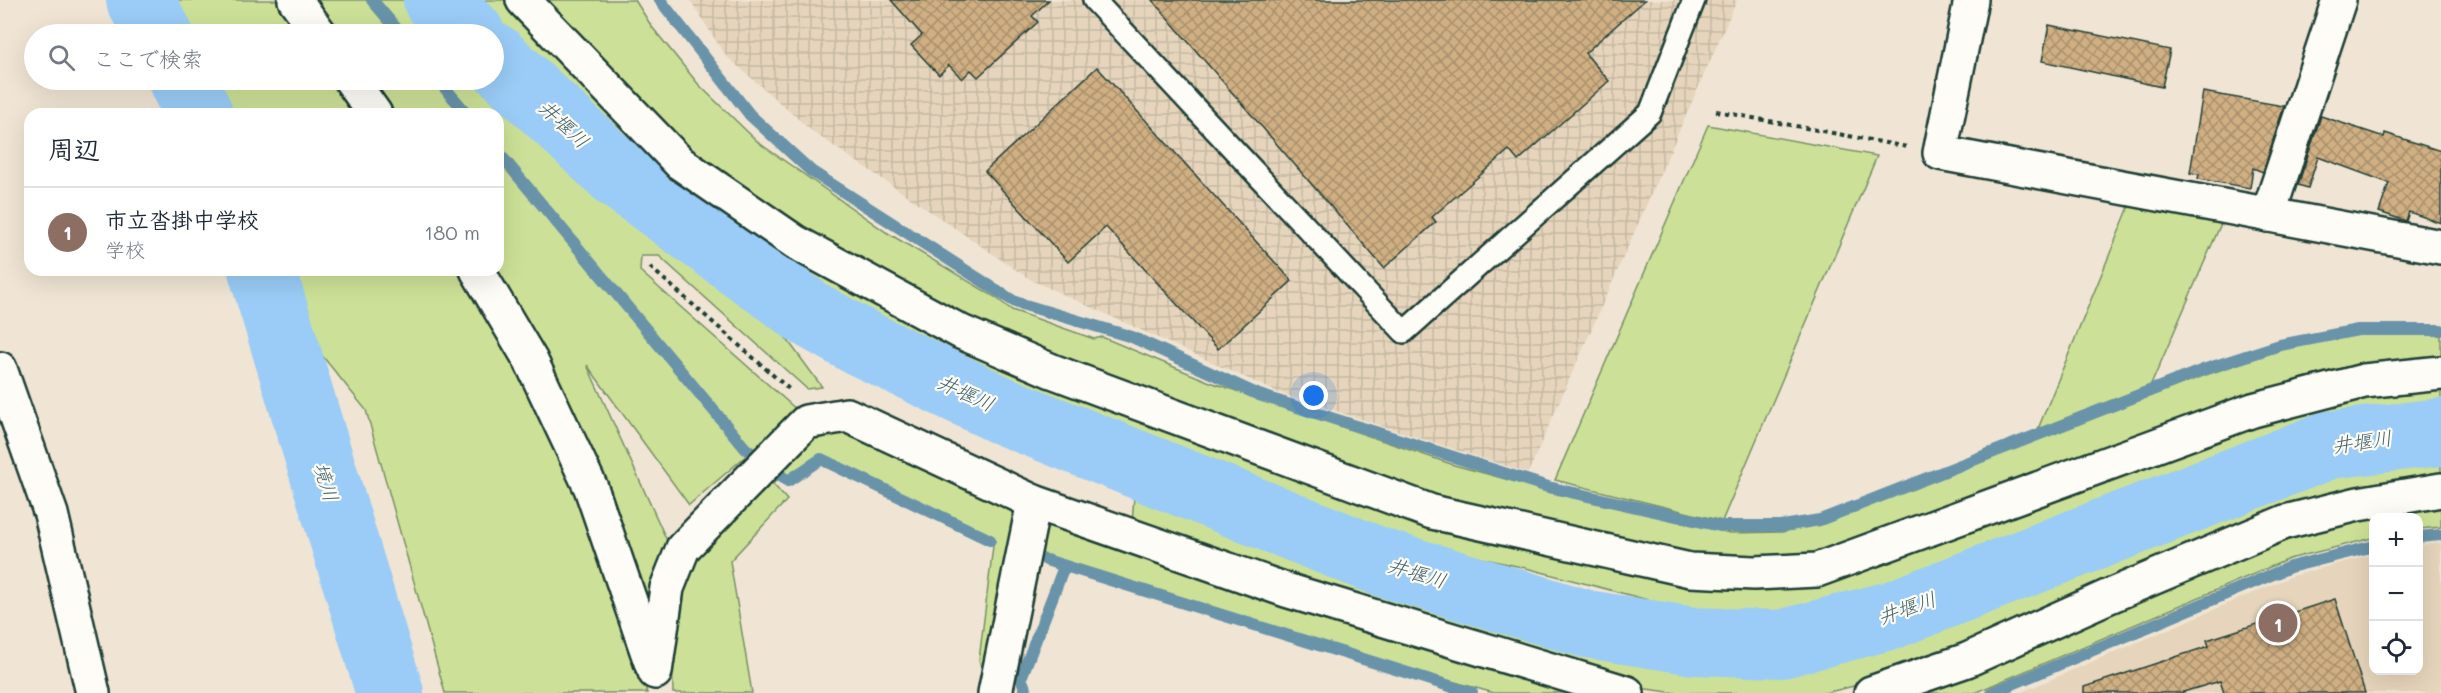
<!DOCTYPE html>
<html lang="ja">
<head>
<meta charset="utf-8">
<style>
	:root { --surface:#fff; --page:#f6f6f7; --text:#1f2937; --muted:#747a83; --line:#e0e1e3; --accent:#d1495b }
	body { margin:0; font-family:Mali,"Klee One",sans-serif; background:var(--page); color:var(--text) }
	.controls { position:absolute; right:18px; bottom:18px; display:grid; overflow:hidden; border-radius:12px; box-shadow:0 6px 24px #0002 }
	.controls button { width:54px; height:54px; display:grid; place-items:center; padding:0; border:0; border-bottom:2px solid var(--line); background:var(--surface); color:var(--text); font:30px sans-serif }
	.you { position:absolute; left:1314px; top:396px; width:21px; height:21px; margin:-15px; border:4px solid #fff; border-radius:50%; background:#1a73e8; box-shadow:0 0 0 9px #1a73e833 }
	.badge { display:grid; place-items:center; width:39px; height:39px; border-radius:50%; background:var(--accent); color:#fff; font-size:20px; font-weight:700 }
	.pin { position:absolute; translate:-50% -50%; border:3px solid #fff; box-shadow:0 2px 6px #0006 }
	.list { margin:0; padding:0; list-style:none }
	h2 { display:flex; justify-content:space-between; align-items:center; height:78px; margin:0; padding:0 24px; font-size:26px }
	h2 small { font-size:20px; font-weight:400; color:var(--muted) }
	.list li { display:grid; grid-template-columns:39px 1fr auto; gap:18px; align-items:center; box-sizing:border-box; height:90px; padding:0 24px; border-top:2px solid var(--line) }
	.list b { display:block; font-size:22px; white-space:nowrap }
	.list p { margin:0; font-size:20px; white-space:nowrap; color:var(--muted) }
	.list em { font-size:20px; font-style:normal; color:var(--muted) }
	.icon { flex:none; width:33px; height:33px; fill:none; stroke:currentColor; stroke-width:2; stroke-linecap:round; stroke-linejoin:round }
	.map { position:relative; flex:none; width:2441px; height:693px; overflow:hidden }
	.search { position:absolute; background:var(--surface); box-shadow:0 6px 24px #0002; left:24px; top:24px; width:480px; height:66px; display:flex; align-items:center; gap:15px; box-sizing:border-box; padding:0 21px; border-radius:33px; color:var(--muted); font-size:22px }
	.panel { position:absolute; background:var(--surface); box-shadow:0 6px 24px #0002; left:24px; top:108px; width:480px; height:168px; border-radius:18px }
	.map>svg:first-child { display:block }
	.built { fill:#e6d5bc }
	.industrial { fill:url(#industrial-grid) }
	.green { fill:#cce197; stroke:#768f66; stroke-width:1.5 }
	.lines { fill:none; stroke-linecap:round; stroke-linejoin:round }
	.stream { stroke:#6993a9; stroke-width:12 }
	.river { stroke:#9accf7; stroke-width:68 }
	.building { fill:url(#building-cross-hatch); stroke:#1f3d34; stroke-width:1.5 }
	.lane-casing { stroke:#1f3d34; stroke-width:26 }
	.street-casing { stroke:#1f3d34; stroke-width:38 }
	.path { stroke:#1f3d34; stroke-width:4; stroke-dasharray:4.5 4.5; stroke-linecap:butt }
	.lane { stroke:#fdfcf7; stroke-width:21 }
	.street { stroke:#fdfcf7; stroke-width:33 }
	.labels { text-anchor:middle; stroke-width:4.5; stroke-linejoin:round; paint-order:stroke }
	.water-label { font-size:20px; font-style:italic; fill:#3e6165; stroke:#fdfcf7 }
</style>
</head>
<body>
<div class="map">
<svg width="2441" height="693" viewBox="0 0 2441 693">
	<defs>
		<pattern id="industrial-grid" width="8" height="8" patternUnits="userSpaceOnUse" patternTransform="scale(1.5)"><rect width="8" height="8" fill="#e6d5bc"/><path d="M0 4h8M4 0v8" fill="none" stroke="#c5b8a2"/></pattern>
		<pattern id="building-cross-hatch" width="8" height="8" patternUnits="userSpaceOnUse" patternTransform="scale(1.5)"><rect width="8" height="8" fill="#d0af83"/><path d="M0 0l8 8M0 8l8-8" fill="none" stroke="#a8906c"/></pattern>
	</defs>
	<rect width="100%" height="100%" fill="#f0e5d4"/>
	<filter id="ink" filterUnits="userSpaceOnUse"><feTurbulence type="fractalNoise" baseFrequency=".0167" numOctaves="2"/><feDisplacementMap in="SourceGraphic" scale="12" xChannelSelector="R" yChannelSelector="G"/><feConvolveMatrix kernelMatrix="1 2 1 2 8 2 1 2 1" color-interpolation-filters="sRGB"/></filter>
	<g filter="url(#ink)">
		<!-- built -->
		<path class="built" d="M2441 543V693H2019L2292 576 2373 554 2374 670H2418L2419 545Z"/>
		<!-- industrial -->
		<path class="industrial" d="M690 0H1737L1528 473 1277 392 1031 280 813 132 725 55Z"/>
		<!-- green -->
		<g class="green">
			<path d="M163 0H282L307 34H180Z"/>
			<path d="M309 0H413L448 34H333Z"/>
			<path d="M460 0H515L711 193 1272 467 1806 579 2257 416 2441 382V418L2351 427 2263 450 2186 477 1892 590 1803 615 1694 612 1526 568 1400 540 1256 493 1163 461 860 327 775 272 699 218 601 134 530 69Z"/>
			<path d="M535 0H635L652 27 699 85 759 143 886 232 995 297 1012 310 1094 339 1102 337 1210 382 1454 465 1557 493 1730 533 1782 532 1818 524 2203 376 2281 349 2358 335H2441V363L1823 558 1699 562 1352 476 1040 359 823 246 696 164Z"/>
			<path d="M202 80H339L364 114H219Z"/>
			<path d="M365 80H493L542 137 649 231 778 327 822 387 807 389 659 256H641L640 271 798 411 689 505 587 365 668 543 653 633 488 270H498V114H389Z"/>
			<path d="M1708 125 1877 156 1722 521 1555 480Z"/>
			<path d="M2131 202 2223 219 2151 385 2038 429Z"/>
			<path d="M297 270H467C528 383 587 500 629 622 637 645 641 670 647 693H445L366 410 320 353 302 317 295 293Z"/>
			<path d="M849 423 1011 500 1022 516 983 673 979 660 994 538 821 455 791 477 784 472 773 484 787 500 730 561 752 693H673L672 635 678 581 694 550 805 435Z"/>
			<path d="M2441 445V479L1895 676 1825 693H1676L1647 689 1399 616 1132 524 1135 483 1388 580 1642 654 1722 664 1776 665 1833 656 1916 630 2250 486 2318 462 2389 449Z"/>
			<path d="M2441 498V527L2419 529 2418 518H2374L2373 538 2289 559 1974 693H1901L2279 534Z"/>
			<path d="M1052 515 1601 693H1494L1419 672 1034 551 1040 524Z"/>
		</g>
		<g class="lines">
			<!-- stream -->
			<g class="stream">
				<path d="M372 0 401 34"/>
				<path d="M660 0 750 115 811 171 1015 302 1132 337 1259 395 1548 487 1720 526H1783L1820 520 2203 370 2280 345 2358 330H2441"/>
				<path d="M438 80 467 114"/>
				<path d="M498 152 745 448 755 456"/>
				<path d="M781 476 788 481 821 459 990 540"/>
				<path d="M2418 537 2441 535"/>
				<path d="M1046 560 1472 693"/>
				<path d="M1027 693 1021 678 1064 567"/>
				<path d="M1991 693 2290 567 2374 546"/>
			</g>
			<!-- river -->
			<g class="river">
				<path d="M140 0 159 34"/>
				<path d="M437 0 471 34"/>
				<path d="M494 57 621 177 810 314 858 341 1001 410 1383 563 1587 624 1694 641 1781 644 1892 615 2329 445 2441 432"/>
				<path d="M182 80 199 114"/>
				<path d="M262 270 390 693"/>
			</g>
		</g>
		<!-- building -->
		<g class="building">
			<path d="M891 0H1049L1032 16 1038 22 978 77 971 70 962 79 949 65 939 75 911 45 922 35Z"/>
			<path d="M1152 0H1645L1585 53 1609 81 1518 161 1509 150 1432 217 1436 222 1384 268Z"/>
			<path d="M2049 25 2170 50 2162 87 2042 61Z"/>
			<path d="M1097 67 1292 281 1218 349 1106 227 1068 262 985 171Z"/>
			<path d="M2203 92 2284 106 2263 172 2253 168 2250 188 2198 179 2199 174 2190 173Z"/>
			<path d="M2321 116 2384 137 2385 133 2441 151V223L2409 212 2406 221 2379 212 2389 183 2318 157 2308 188 2298 185Z"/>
			<path d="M2335 599 2365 693H2224L2220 681 2180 693H2084V687L2209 646 2207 640Z"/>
		</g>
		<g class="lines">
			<!-- lane casing -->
			<g class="lane-casing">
				<path id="lane" d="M1094 0 1404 332 1650 113 1694 0"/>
			</g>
			<!-- street casing -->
			<g class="street-casing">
				<g id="street">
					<path d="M295 0 320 34"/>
					<path d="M523 0 680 163 795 242 961 332 1052 371 1432 512 1690 570 1754 573 1817 570 2253 410 2364 381 2441 373"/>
					<path d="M1971 0 1940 153 2441 247"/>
					<path d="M351 80 375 114"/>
					<path d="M2268 215 2339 0"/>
					<path d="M477 270 531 361 591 488 652 665"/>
					<path d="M0 369 51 514 93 693"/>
					<path d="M655 672 667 588 683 548 806 422 847 415 1034 502 1286 590 1627 693"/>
					<path d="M995 693 1034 502"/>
					<path d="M1871 693 1967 660 2107 597 2285 522 2358 504 2441 490"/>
				</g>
			</g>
			<!-- path -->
			<g class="path">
				<path d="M1716 111 1907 147"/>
				<path d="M650 267 790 390"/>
			</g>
			<!-- lane -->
			<use href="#lane" class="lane"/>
			<!-- street -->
			<use href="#street" class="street"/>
		</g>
	</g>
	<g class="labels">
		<!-- water labels -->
		<g class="water-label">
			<text transform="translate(564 124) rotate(43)" y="7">井堰川</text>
			<text transform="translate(966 393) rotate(25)" y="7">井堰川</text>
			<text transform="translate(2362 442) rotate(-8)" y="7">井堰川</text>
			<text transform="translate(326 482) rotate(73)" y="7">境川</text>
			<text transform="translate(1417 573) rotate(17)" y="7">井堰川</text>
			<text transform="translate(1907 608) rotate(-19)" y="7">井堰川</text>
		</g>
	</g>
</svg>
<div class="controls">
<button>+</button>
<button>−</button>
<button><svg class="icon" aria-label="locate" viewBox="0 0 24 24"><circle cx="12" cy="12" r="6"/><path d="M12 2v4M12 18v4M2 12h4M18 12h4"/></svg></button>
</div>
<div class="you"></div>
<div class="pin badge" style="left:2278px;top:623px;background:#8d6e63">1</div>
<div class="search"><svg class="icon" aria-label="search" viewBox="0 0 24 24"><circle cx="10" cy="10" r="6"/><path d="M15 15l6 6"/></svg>ここで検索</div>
<section class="panel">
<h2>周辺<small></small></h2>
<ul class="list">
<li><span class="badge" style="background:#8d6e63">1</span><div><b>市立沓掛中学校</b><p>学校</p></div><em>180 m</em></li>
</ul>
</section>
</div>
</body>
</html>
